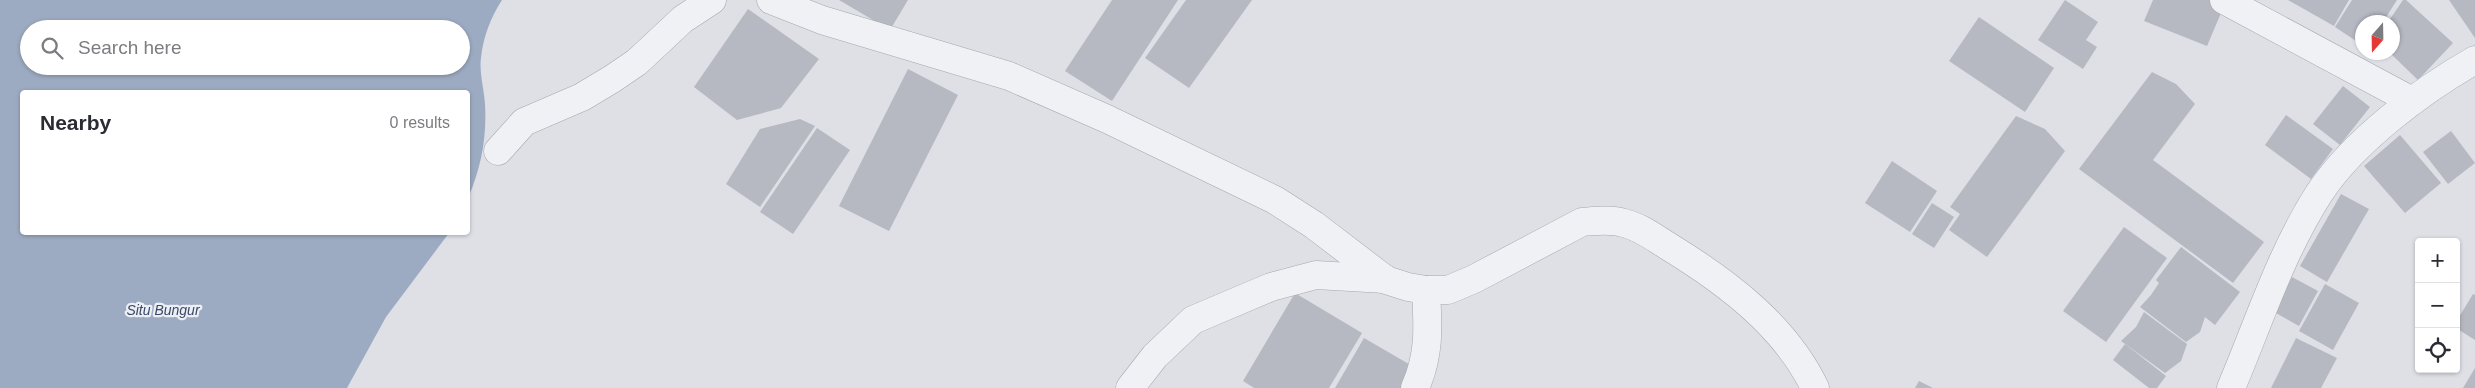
<!DOCTYPE html>
<html lang="en">
<head>
<meta charset="utf-8">
<style>
	:root { --surface:#fff; --page:#f7f7f7; --text:#2b2b33; --muted:#7c7c81; --line:#e1e1e2 }
	body { margin:0; font-family:Helvetica,sans-serif; background:var(--page); color:var(--text) }
	.controls { position:absolute; right:15px; bottom:15px; display:grid; overflow:hidden; border-radius:5px; box-shadow:0 1px 4px #0004 }
	.controls button { width:45px; height:45px; display:grid; place-items:center; padding:0; border:0; border-bottom:1px solid var(--line); background:var(--surface); color:var(--text); font:25px sans-serif }
	.compass { position:absolute; left:2355px; top:15px; width:45px; height:45px; border-radius:50%; background:var(--surface); box-shadow:0 1px 4px #0004; rotate:200deg }
	.list { margin:0; padding:0; list-style:none }
	h2 { display:flex; justify-content:space-between; align-items:center; height:65px; margin:0; padding:0 20px; font-size:21px }
	h2 small { font-size:16px; font-weight:400; color:var(--muted) }
	.icon { flex:none; width:28px; height:28px; fill:none; stroke:currentColor; stroke-width:2; stroke-linecap:round; stroke-linejoin:round }
	.map { position:relative; flex:none; width:2475px; height:388px; overflow:hidden }
	.search { position:absolute; background:var(--surface); box-shadow:0 1px 4px #0004; left:20px; top:20px; width:450px; height:55px; display:flex; align-items:center; gap:12px; box-sizing:border-box; padding:0 18px; border-radius:28px; color:var(--muted); font-size:19px }
	.panel { position:absolute; background:var(--surface); box-shadow:0 1px 4px #0004; left:20px; top:90px; width:450px; height:145px; border-radius:5px }
	.map>svg:first-child { display:block }
	.water { fill:#9dabc2; fill-rule:evenodd }
	.building { fill:#b6b9c2 }
	.lines { fill:none; stroke-linecap:round; stroke-linejoin:round }
	.minor-casing { stroke:#a4a7af; stroke-width:29 }
	.tertiary-casing { stroke:#a4a7af; stroke-width:29 }
	.minor { stroke:#f0f1f5; stroke-width:28 }
	.tertiary { stroke:#f0f1f5; stroke-width:28 }
	.labels { text-anchor:middle; stroke-width:4.5; stroke-linejoin:round; paint-order:stroke }
	.water-label { font-size:14px; font-style:italic; fill:#384969; stroke:#edeff4 }
</style>
</head>
<body>
<div class="map">
<svg width="2475" height="388" viewBox="0 0 2475 388">
	<rect width="100%" height="100%" fill="#dee0e6"/>
	<!-- water -->
	<path class="water" d="M0 0H502C491 17 483 37 481 58 479 72 484 89 485 104 487 137 481 168 468 198V92H22V232L449 233 386 317 347 388H0ZM29 29H461V66H29Z"/>
	<!-- building -->
	<g class="building">
		<path d="M839 0H908L890 30Z"/>
		<path d="M1112 0H1178L1112 101 1065 71Z"/>
		<path d="M1186 0H1252L1189 88 1145 58Z"/>
		<path d="M2065 0 2098 22 2086 40 2097 47 2083 69 2038 40Z"/>
		<path d="M2153 0H2209L2224 6 2207 46 2144 21Z"/>
		<path d="M2288 0H2349L2334 26Z"/>
		<path d="M2352 0H2397L2383 22H2362V45L2335 27Z"/>
		<path d="M2403 0H2406L2453 43 2418 80 2389 52H2392V22H2388Z"/>
		<path d="M2449 0H2475V38Z"/>
		<path d="M748 9 819 59 781 108 737 120 694 87Z"/>
		<path d="M1979 17 2054 68 2025 112 1949 61Z"/>
		<path d="M908 69 958 95 889 231 839 206Z"/>
		<path d="M2152 72 2176 84 2195 104 2153 160 2264 242 2233 283 2079 169Z"/>
		<path d="M2343 86 2370 107 2340 145 2313 124Z"/>
		<path d="M2286 115 2333 149 2311 179 2265 145Z"/>
		<path d="M2016 116 2045 129 2065 151 1987 257 1949 230 1960 214 1950 207Z"/>
		<path d="M800 119 815 126 760 207 726 184 760 129Z"/>
		<path d="M817 128 850 150 793 234 760 212Z"/>
		<path d="M2451 131 2475 163 2448 184 2423 152Z"/>
		<path d="M2400 135 2441 183 2405 213 2364 166Z"/>
		<path d="M1892 161 1937 191 1910 232 1865 203Z"/>
		<path d="M2341 194 2369 209 2327 282 2300 266Z"/>
		<path d="M1932 203 1954 217 1934 248 1912 234Z"/>
		<path d="M2124 227 2167 258 2106 342 2063 311Z"/>
		<path d="M2181 247 2240 292 2215 325 2205 317 2200 332 2186 342 2140 307 2151 295 2159 283 2156 280Z"/>
		<path d="M2292 277 2318 291 2299 326 2274 312Z"/>
		<path d="M2325 284 2359 303 2333 350 2299 331Z"/>
		<path d="M1295 293 1362 333 1329 388H1254L1243 381Z"/>
		<path d="M2473 294 2475 295V340L2456 328V322Z"/>
		<path d="M2144 312 2187 344 2181 361 2165 373 2121 341 2136 327Z"/>
		<path d="M1364 338 1414 367 1402 388H1335Z"/>
		<path d="M2296 338 2337 358 2321 388H2271Z"/>
		<path d="M2125 344 2166 376 2157 388H2149L2113 360Z"/>
		<path d="M2475 368V388H2463Z"/>
		<path d="M1919 381 1933 388H1915Z"/>
	</g>
	<g class="lines">
		<!-- minor casing -->
		<g class="minor-casing">
			<g id="minor">
				<path d="M771 0 822 20 1009 76 1107 119 1275 200 1314 225 1386 280 1408 287 1426 290H1448L1474 279 1582 222C1595 221 1611 219 1624 223 1641 227 1656 239 1671 248 1728 283 1786 327 1815 388"/>
				<path d="M2224 0 2412 101"/>
				<path d="M498 151 524 122 582 97 612 79 637 62 683 19 712 0"/>
				<path d="M1130 388 1155 356 1193 320 1271 287 1316 275 1385 279"/>
				<path d="M1415 388C1430 354 1428 327 1426 290"/>
			</g>
		</g>
		<!-- tertiary casing -->
		<g class="tertiary-casing">
			<path id="tertiary" d="M2231 388C2259 322 2281 252 2320 192 2354 141 2422 90 2475 60"/>
		</g>
		<!-- minor -->
		<use href="#minor" class="minor"/>
		<!-- tertiary -->
		<use href="#tertiary" class="tertiary"/>
	</g>
	<g class="labels">
		<!-- water labels -->
		<g class="water-label">
			<text x="163" y="315">Situ Bungur</text>
		</g>
	</g>
</svg>
<div class="controls">
<button>+</button>
<button>−</button>
<button><svg class="icon" aria-label="locate" viewBox="0 0 24 24"><circle cx="12" cy="12" r="6"/><path d="M12 2v4M12 18v4M2 12h4M18 12h4"/></svg></button>
</div>
<svg class="compass" viewBox="-18 -18 36 36"><path d="M0-13l5 13h-10z" fill="#e53935"/><path d="M0 13l5-13h-10z" fill="#7c7c81"/></svg>
<div class="search"><svg class="icon" aria-label="search" viewBox="0 0 24 24"><circle cx="10" cy="10" r="6"/><path d="M15 15l6 6"/></svg>Search here</div>
<section class="panel">
<h2>Nearby<small>0 results</small></h2>
<ul class="list">
</ul>
</section>
</div>
</body>
</html>
